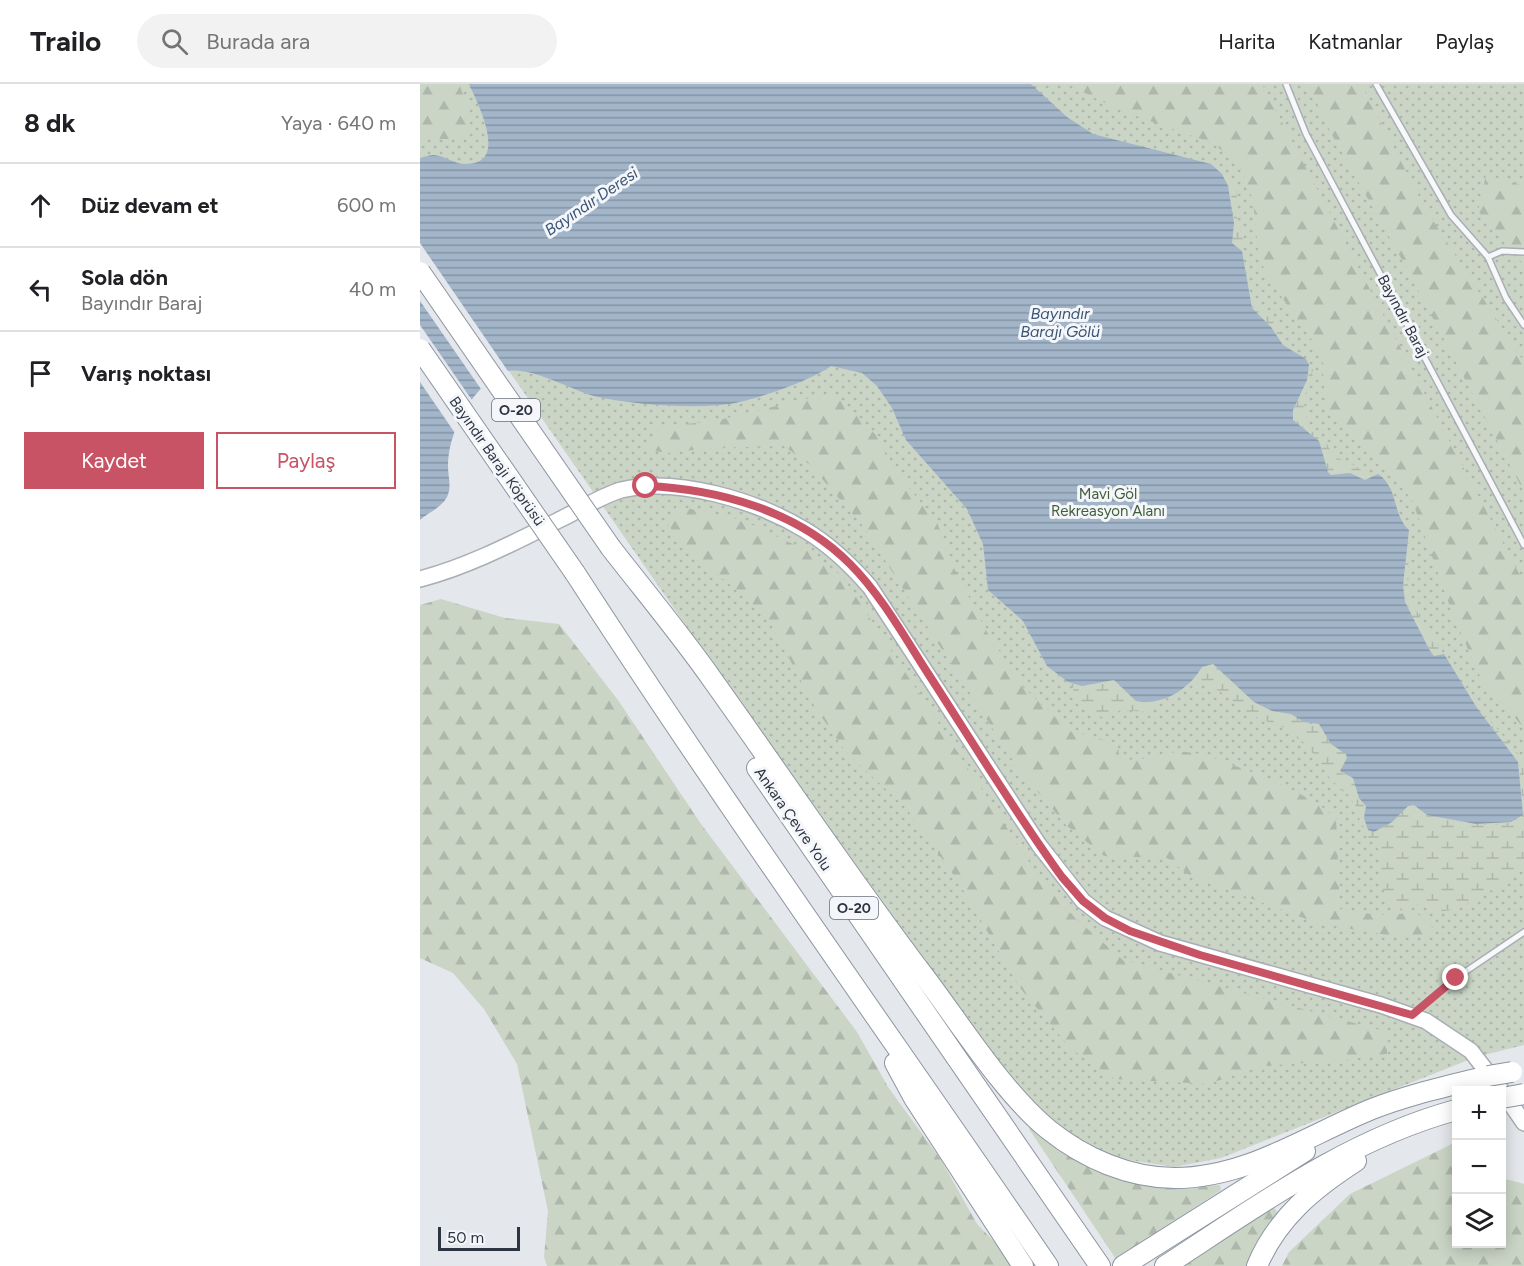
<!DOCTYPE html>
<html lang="tr">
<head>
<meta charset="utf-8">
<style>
	:root { --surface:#fff; --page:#f2f2f2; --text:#202124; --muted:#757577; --line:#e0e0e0; --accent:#c75365 }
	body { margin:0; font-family:Figtree,sans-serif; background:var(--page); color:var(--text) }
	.controls { position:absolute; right:18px; bottom:18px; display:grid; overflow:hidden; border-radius:0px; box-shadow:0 3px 15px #0003 }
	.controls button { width:54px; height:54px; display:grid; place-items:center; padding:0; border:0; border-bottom:2px solid var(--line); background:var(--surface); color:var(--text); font:30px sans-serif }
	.scale { position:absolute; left:18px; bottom:15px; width:82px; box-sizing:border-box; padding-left:6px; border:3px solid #2d3543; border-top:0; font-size:16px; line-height:21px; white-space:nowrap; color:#2d3543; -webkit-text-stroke:4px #f4f6f9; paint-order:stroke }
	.stop { position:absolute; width:18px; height:18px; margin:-14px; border:4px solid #c75365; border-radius:50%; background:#fff }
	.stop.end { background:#c75365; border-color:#fff; box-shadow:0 2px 6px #0008 }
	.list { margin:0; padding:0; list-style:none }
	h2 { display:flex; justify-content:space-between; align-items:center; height:78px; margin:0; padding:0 24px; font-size:26px }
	h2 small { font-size:20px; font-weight:400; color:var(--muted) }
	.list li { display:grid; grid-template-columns:39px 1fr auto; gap:18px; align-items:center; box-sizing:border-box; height:84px; padding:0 24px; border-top:2px solid var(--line) }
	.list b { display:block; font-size:22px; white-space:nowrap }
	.list p { margin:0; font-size:20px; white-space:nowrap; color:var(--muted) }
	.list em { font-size:20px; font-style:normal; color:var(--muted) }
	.actions { display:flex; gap:12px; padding:18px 24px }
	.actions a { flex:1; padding:14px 0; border:2px solid var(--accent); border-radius:0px; text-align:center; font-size:21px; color:var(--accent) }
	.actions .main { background:var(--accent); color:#fff }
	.icon { flex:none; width:33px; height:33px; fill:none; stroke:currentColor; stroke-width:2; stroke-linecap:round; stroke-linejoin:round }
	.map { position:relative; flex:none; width:1104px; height:1182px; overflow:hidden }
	header { display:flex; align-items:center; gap:36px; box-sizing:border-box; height:84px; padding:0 30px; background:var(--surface); border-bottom:2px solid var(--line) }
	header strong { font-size:28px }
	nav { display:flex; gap:33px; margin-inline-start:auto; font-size:21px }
	.search { width:420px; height:54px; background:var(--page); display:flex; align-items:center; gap:15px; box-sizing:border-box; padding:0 21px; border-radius:33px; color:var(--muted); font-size:22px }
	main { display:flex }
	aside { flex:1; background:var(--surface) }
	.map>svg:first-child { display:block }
	.green { fill:url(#green-dots) }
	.forest { fill:url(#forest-firs) }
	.wetland { fill:url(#wetland-marsh) }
	.water { fill:url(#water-rules) }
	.pier { fill:#e4e7eb }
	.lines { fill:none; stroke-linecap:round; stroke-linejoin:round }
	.lane-casing { stroke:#a9aeb5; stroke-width:8 }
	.secondary-casing { stroke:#a9aeb5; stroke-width:18 }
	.highway-casing { stroke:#8d95a1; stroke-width:22 }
	.lane { stroke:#f7f8fa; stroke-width:5 }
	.secondary { stroke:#fff; stroke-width:15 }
	.highway { stroke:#fff; stroke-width:20 }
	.highway-bridge-casing { stroke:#8d95a1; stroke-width:22; stroke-linecap:butt }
	.highway-bridge { stroke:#fff; stroke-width:20 }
	.route { stroke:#c75365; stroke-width:8 }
	.labels { text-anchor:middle; stroke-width:6; stroke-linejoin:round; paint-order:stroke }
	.shield { fill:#f4f6f9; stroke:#696f7a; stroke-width:1.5 }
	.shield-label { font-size:14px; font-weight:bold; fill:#2d3543 }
	.street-label { font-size:15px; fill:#2d3543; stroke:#f4f6f9 }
	.park-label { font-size:15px; fill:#425e3b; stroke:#f4f6f9 }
	.water-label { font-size:16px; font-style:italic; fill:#395475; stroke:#f4f6f9 }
</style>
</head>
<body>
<header>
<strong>Trailo</strong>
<div class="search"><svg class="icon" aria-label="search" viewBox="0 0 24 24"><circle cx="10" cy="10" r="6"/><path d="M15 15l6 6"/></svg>Burada ara</div>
<nav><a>Harita</a><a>Katmanlar</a><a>Paylaş</a></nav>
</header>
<main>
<aside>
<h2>8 dk<small>Yaya · 640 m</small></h2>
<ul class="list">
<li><svg class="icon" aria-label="ahead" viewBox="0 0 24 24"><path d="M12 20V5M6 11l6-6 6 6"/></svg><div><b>Düz devam et</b></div><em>600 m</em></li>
<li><svg class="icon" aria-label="left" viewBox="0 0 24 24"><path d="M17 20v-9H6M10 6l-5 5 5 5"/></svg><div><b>Sola dön</b><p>Bayındır Baraj</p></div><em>40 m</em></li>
<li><svg class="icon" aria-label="arrive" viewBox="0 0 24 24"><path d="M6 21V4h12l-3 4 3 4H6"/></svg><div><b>Varış noktası</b></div></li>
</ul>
<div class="actions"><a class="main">Kaydet</a><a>Paylaş</a></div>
</aside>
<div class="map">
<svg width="1104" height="1182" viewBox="0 0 1104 1182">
	<defs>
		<pattern id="green-dots" width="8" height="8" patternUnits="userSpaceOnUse" patternTransform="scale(1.5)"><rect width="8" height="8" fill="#cad5c6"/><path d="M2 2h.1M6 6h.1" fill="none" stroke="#aeb7ab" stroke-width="1.8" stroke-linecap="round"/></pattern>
		<pattern id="forest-firs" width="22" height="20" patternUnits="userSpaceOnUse" patternTransform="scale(1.5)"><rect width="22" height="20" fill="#cad5c6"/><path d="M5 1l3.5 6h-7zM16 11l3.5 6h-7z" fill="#aeb7ab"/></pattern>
		<pattern id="wetland-marsh" width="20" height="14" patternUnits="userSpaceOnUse" patternTransform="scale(1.5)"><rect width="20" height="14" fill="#cad5c6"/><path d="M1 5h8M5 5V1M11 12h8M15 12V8" fill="none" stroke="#aeb7ab"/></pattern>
		<pattern id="water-rules" width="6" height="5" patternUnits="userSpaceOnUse" patternTransform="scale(1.5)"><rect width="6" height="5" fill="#a2b5c9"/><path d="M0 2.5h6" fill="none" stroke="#8494a5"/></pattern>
	</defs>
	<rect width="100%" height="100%" fill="#e4e7eb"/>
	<!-- green -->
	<path class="green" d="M0 0H1104V961L1056 973 801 1074 754 1083 690 1073 662 1061 638 1043 590 994 342 651 0 159Z"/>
	<!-- forest -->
	<g class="forest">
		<path d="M0 0H39L52 34 43 55H0Z"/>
		<path d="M647 0H842L1104 499V644L1062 597 1033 531 992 416 971 389 911 332 905 314 902 277 894 259 845 189 838 164 833 116 818 78 792 59 699 26Z"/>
		<path d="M888 0H941L1005 124 1104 278V408L986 183 911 49Z"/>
		<path d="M1066 91 1104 102V181L1058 127Z"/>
		<path d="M417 312 456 351 480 393 517 438 532 480 568 550 603 603 650 647 697 659 700 675C723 679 742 667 764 668 786 669 801 677 821 684 856 697 886 711 916 733L920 825 957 831 995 829 1013 837 1010 852H972L897 839 770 792 747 774 684 772 646 741 599 686 443 442 390 381 364 362 290 364 248 369 228 366 236 343 295 337 385 315Z"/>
		<path d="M257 422 322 436 390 468 423 493 619 793 655 834 703 876 967 948V970L925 976 842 982 788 1000 695 995 651 965 601 905 537 796 486 724 426 668 396 625 351 540 325 512 266 467 247 439Z"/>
		<path d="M21 515 85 534 139 540 198 616 281 740 437 948 468 1003 521 1076 557 1140 598 1182H127L124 1173 128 1127 97 980 64 925 33 889 0 874V521Z"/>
		<path d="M612 1041C673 1100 719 1105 800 1101L801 1106 696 1175 609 1045Z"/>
		<path d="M1036 1058V1160H1082V1094L1104 1100V1182H862L869 1168 930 1110Z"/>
		<path d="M852 1121 860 1132 828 1182H761Z"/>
	</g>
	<!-- wetland -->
	<g class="wetland">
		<path d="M802 90 817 106 816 131 824 160 822 167 812 159 814 134 808 102Z"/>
		<path d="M830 206 835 222 853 235 863 255 878 270 863 261 855 247 836 230 830 219Z"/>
		<path d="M886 275 893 286 886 306 884 325 888 338 906 358 913 372 934 381 949 392 954 391 945 396 929 389 911 391 908 388 899 357 873 336C871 314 898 296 886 275Z"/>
		<path d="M989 446C996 457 985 485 988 501 993 527 1010 548 1024 570L1018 572 1010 567 985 518 983 501Z"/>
		<path d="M787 580H793L834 618 852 627 871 630 889 640H899L907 652 926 670 927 675 922 690 930 691C938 699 937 712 946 722L944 734 954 748 972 738 988 722C999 721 1002 730 1013 732 1041 736 1073 748 1101 734L1104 727V779C1090 796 1046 826 1024 827 1012 828 1004 821 992 820L982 825 968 822 961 797 960 767 943 747 935 720 908 692 896 672 867 645 826 629 809 613 785 599 773 598 782 583Z"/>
		<path d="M694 596 705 608 741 616 748 613 727 628 702 626 681 633 657 620 653 604 648 598 655 601Z"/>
		<path d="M1064 632C1069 633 1096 668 1104 676V726L1099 717 1100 683Z"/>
	</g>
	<!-- water -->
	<path class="water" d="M49 0H611L647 33 673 50 791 80 802 90 808 102 814 139 812 159 822 167 832 224 851 243 863 261 886 275 889 281 887 296 873 326V336L899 357 908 388 911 391 930 389 945 396 958 390C979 404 972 431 989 446L983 501 985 518 1010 567 1014 572 1024 570 1057 624 1098 678 1103 731 1091 738 1056 740 1007 731 994 721 988 722 972 738 954 748 948 746 944 734 946 722 939 714 933 694 920 687 927 674 926 670 911 660 899 640 884 638 871 630 852 627 834 618 793 580 782 583C769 605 743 622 716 617L694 596 662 602 648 598 627 582 603 537 568 506 563 460 547 425 486 356 472 324 457 302 442 289 411 282C390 297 335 316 309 320 272 325 216 321 178 313 153 308 103 276 79 290 50 307 28 349 28 382 28 394 32 402 27 413 21 424 9 428 0 436V74C4 73 10 71 14 71 25 72 35 80 45 80 90 81 58 20 49 0Z"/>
	<!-- pier -->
	<g class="pier">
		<path d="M0 159 90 290 74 296 63 308 0 217Z"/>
		<path d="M0 241 54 319 37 352 0 298Z"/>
	</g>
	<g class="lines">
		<!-- lane casing -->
		<g class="lane-casing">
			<g id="lane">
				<path d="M866 0 886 50 1104 461"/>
				<path d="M956 0 1031 131 1068 173 1086 214 1104 241"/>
				<path d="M1068 173 1082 167 1104 168"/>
				<path d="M994 929 1036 894 1104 848"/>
			</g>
		</g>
		<!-- secondary casing -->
		<g class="secondary-casing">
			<g id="secondary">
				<path d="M0 495C50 482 97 457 143 434 161 425 181 412 201 406 256 392 337 417 385 446 410 461 431 481 450 503L619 761 663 817 685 834 740 859 961 921 1006 937 1051 967 1081 1006"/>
				<path d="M1082 1007 1104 1039"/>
			</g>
		</g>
		<!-- highway casing -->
		<g class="highway-casing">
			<g id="highway">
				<path d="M191 464C226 509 262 552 294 598 364 696 431 796 504 892 539 938 584 1010 629 1046 664 1074 709 1094 755 1094 827 1094 888 1051 952 1025 990 1010 1029 1002 1068 992"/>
				<path d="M155 489C307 724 470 951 628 1182"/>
				<path d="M337 684 680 1182"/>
				<path d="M475 979 494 1014 603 1182"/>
				<path d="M703 1182 885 1067"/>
				<path d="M745 1182C837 1122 929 1055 1036 1026"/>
				<path d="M837 1182C857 1134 894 1104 936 1077"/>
			</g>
		</g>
		<!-- lane -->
		<use href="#lane" class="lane"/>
		<!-- secondary -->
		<use href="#secondary" class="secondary"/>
		<!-- highway -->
		<use href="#highway" class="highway"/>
		<!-- highway-bridge casing -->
		<g class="highway-bridge-casing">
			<g id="highway-bridge">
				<path d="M0 188 191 464"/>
				<path d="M0 265 155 489"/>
				<path d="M1068 992 1092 988"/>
				<path d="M1082 1014 1104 1010"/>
			</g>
		</g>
		<!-- highway-bridge -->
		<use href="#highway-bridge" class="highway-bridge"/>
	</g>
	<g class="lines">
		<!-- route -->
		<path class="route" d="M226 402C298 405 378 427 430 480 462 512 485 554 509 591 553 659 595 728 642 793L663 817 685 834 710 847 780 871 992 931 1036 894"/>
	</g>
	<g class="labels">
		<!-- shield labels -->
		<g class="shield">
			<rect x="72" y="315" width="48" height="22" rx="4.5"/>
			<rect x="410" y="813" width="48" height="22" rx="4.5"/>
		</g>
		<g class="shield-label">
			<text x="96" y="331">O-20</text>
			<text x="434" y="829">O-20</text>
		</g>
		<!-- street labels -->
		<g class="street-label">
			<text transform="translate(983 232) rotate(62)" y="5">Bayındır Baraj</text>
			<text transform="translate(77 377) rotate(55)" y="5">Bayındır Barajı Köprüsü</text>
			<text transform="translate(373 735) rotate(55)" y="5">Ankara Çevre Yolu</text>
		</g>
		<!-- park labels -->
		<g class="park-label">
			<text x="688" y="415">Mavi Göl<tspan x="688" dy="17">Rekreasyon Alanı</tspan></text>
		</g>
		<!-- water labels -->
		<g class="water-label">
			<text transform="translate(171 117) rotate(-34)" y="6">Bayındır Deresi</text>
			<text x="640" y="235">Bayındır<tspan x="640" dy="18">Barajı Gölü</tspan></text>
		</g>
	</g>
</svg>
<div class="controls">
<button>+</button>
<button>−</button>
<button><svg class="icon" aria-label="layers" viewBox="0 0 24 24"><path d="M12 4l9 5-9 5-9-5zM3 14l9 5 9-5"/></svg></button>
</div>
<div class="scale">50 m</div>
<div class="stop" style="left:226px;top:402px"></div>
<div class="stop end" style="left:1036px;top:894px"></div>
</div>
</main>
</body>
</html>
